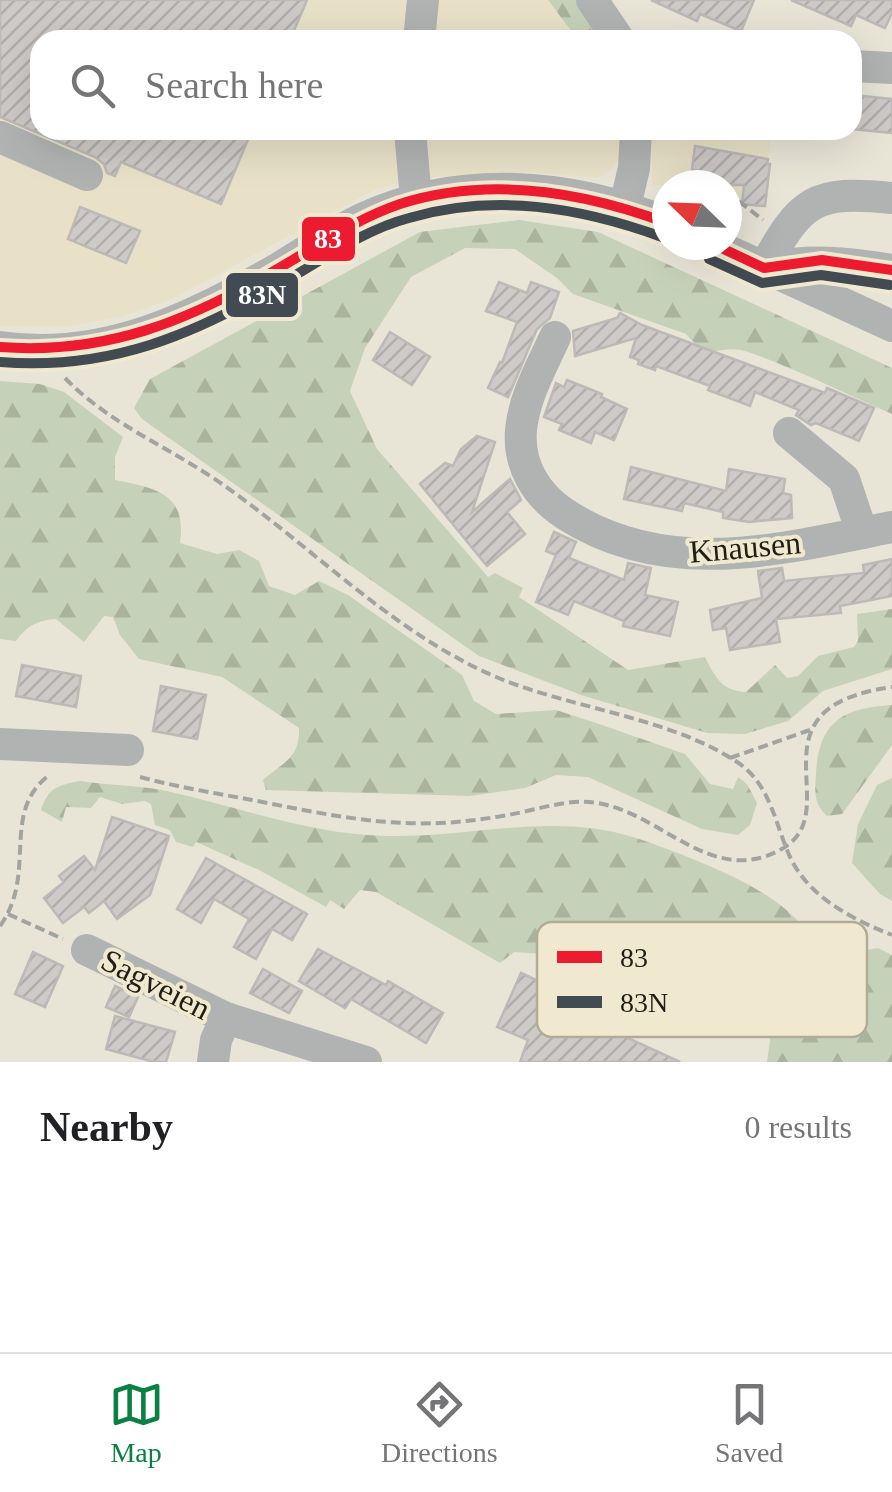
<!DOCTYPE html>
<html lang="en">
<head>
<meta charset="utf-8">
<style>
	:root { --surface:#fff; --page:#f6f6f6; --text:#202124; --muted:#757577; --line:#e0e0e0; --accent:#0b8043 }
	body { margin:0; font-family:Georgia,serif; background:var(--page); color:var(--text) }
	.compass { position:absolute; left:652px; top:170px; width:90px; height:90px; border-radius:50%; background:var(--surface); box-shadow:0 10px 40px #0002; rotate:293deg }
	.list { margin:0; padding:0; list-style:none }
	h2 { display:flex; justify-content:space-between; align-items:center; height:130px; margin:0; padding:0 40px; font-size:42px }
	h2 small { font-size:32px; font-weight:400; color:var(--muted) }
	.icon { flex:none; width:55px; height:55px; fill:none; stroke:currentColor; stroke-width:2; stroke-linecap:round; stroke-linejoin:round }
	.map { position:relative; flex:none; width:892px; height:1062px; overflow:hidden }
	.search { position:absolute; background:var(--surface); box-shadow:0 10px 40px #0002; left:30px; right:30px; top:30px; height:110px; display:flex; align-items:center; gap:25px; box-sizing:border-box; padding:0 35px; border-radius:30px; color:var(--muted); font-size:38px }
	.sheet { height:290px; background:var(--surface) }
	nav { display:flex; justify-content:space-around; align-items:center; box-sizing:border-box; height:140px; border-top:2px solid var(--line); background:var(--surface); font-size:28px; color:var(--muted) }
	nav a { display:grid; justify-items:center; gap:5px }
	nav .on { color:var(--accent) }
	.map>svg:first-child { display:block }
	.built { fill:#e8e1c8 }
	.forest { fill:url(#forest-firs) }
	.building { fill:url(#building-hatch); stroke:#bdb9b7; stroke-width:2.5 }
	.lines { fill:none; stroke-linecap:round; stroke-linejoin:round }
	.path { stroke:#a2a4a0; stroke-width:4; stroke-dasharray:10 5; stroke-linecap:butt }
	.minor { stroke:#b0b3b2; stroke-width:32 }
	.bus-1-casing { stroke:#f0e9cf; stroke-width:18 }
	.bus-2-casing { stroke:#f0e9cf; stroke-width:18 }
	.bus-1 { stroke:#ed1b2f; stroke-width:10 }
	.bus-2 { stroke:#424a52; stroke-width:10 }
	.labels { text-anchor:middle; stroke-width:8; stroke-linejoin:round; paint-order:stroke }
	.street-label { font-size:32px; fill:#211e15; stroke:#f0e9cf }
	.key { fill:#f0e9cf; stroke:#b2ac97; stroke-width:2.5 }
	.key-label { font-size:28px; fill:#211e15 }
	.line-badge { stroke:#f0e9cf; stroke-width:4 }
	.badge-label { font-size:28px; text-anchor:middle; font-weight:bold; fill:#fff }
</style>
</head>
<body>
<div class="map">
<svg width="892" height="1062" viewBox="0 0 892 1062">
	<defs>
		<pattern id="forest-firs" width="22" height="20" patternUnits="userSpaceOnUse" patternTransform="scale(2.5)"><rect width="22" height="20" fill="#c6d1b9"/><path d="M5 1l3.5 6h-7zM16 11l3.5 6h-7z" fill="#aab39e"/></pattern>
		<pattern id="building-hatch" width="6" height="6" patternUnits="userSpaceOnUse" patternTransform="scale(2.5)"><rect width="6" height="6" fill="#cecac8"/><path d="M-1 1l2-2M0 6l6-6M5 7l2-2" fill="none" stroke="#b1adab"/></pattern>
	</defs>
	<rect width="100%" height="100%" fill="#e8e5d7"/>
	<!-- built -->
	<g class="built">
		<path d="M0 0H548L578 40H40V130H626L622 153 613 168 597 178 529 172 435 177 376 189 172 299 123 316 70 326H0Z"/>
		<path d="M652 130H771L768 163 771 164 766 208 727 203V185H652Z"/>
	</g>
	<!-- forest -->
	<g class="forest">
		<path d="M548 0H579L607 40H578Z"/>
		<path d="M519 220 598 232 892 368V414C845 394 797 369 748 352 719 342 712 365 686 334L573 294 557 278 515 249 465 248 411 277 365 348 350 391 377 449 488 577 495 573 523 588 519 597 628 670 705 657C715 677 722 691 746 692L775 665 787 678 798 676 818 656 854 647 858 641 857 614 892 609V669L823 691 788 721 745 734 707 733 581 695 479 656 142 419 134 408 150 379 420 232Z"/>
		<path d="M0 381 40 384 64 392 123 437 115 457V480C157 488 187 494 180 543L217 554 239 550 259 561 269 586 295 595 319 581 348 595 462 675 474 701 496 714 556 710 599 724 685 754 710 784 733 789 738 777 747 784 757 803 750 825 738 835 702 829 588 777 556 775 525 788 469 796 266 790 263 780C283 762 300 759 299 728L222 677 139 659 120 635 113 617 104 616 84 642 56 619C38 620 26 626 16 641L0 639Z"/>
		<path d="M892 705V745L842 814 827 816C813 803 815 791 816 773 819 721 843 708 892 705Z"/>
		<path d="M892 778V901L880 894 852 863 858 824 877 785Z"/>
		<path d="M80 781C110 786 143 785 171 792 241 808 314 835 387 836 472 838 553 811 636 838 680 853 738 875 775 901 788 910 798 922 810 931 823 939 837 946 850 953L878 948 892 955V1062H767L772 1026 689 981 667 972 645 1009 544 954 514 952 500 963 376 892 360 890 344 909 330 900 326 907 259 870 196 842 193 847 176 842 170 830 155 825 151 804 145 801 122 804 100 797 91 808 66 807 62 822 41 810C48 788 58 785 80 781Z"/>
	</g>
	<!-- building -->
	<g class="building">
		<path d="M0 0H307L290 40H40V130H252L221 204 121 162 115 176 107 173 104 164 95 157 0 117Z"/>
		<path d="M651 0H754L741 31 700 14 697 21Z"/>
		<path d="M791 0H892V13L885 28 856 15 851 26Z"/>
		<path d="M853 95 892 99V133L852 129Z"/>
		<path d="M695 146 768 159 767 164H770L765 206 742 204 744 185H695L696 170H692Z"/>
		<path d="M80 207 140 231 126 263 68 239Z"/>
		<path d="M499 282 527 293 531 282 559 292 550 318 537 329 508 397 488 388 500 362 502 363 517 322 486 311Z"/>
		<path d="M620 313 642 325 825 393 827 388 874 408 859 441 816 423 811 425 796 415 799 410 755 392 750 406 708 390 710 386 656 366 655 370 638 364 639 360 630 357 636 338 575 356 573 331 617 318Z"/>
		<path d="M390 332 430 357 412 385 373 360Z"/>
		<path d="M567 380 602 394 601 397 627 409 614 440 595 432 591 443 559 430 562 424 544 417 556 383 564 387Z"/>
		<path d="M477 436 495 442 472 512 510 479 521 500 507 512 525 534 487 566 420 484 445 463 453 466 461 449Z"/>
		<path d="M631 467 726 491 729 469 785 479 783 493 791 495 792 518 749 522 723 518V512L684 503 682 511 624 499Z"/>
		<path d="M554 532 576 542 569 558 624 580 628 563 651 568 645 595 678 602 670 636 623 626 624 621 574 601 568 615 536 602 556 555 546 551Z"/>
		<path d="M892 559V596L840 606 841 613 776 619 780 642 730 650 726 628 713 630 710 610 762 598 758 571 782 568 784 581 864 573 863 565Z"/>
		<path d="M22 665 81 676 76 707 16 696Z"/>
		<path d="M161 686 206 695 197 739 153 731Z"/>
		<path d="M112 817 169 836 150 895 117 919 104 901 89 913 84 907 63 923 44 898 64 882 59 876 84 856 95 870Z"/>
		<path d="M206 858 307 914 292 940 272 929 256 959 234 947 249 919 214 899 201 923 177 909Z"/>
		<path d="M318 949 386 985 388 981 443 1013 426 1043 351 999 345 1008 299 981Z"/>
		<path d="M33 952 63 966 45 1007 15 994Z"/>
		<path d="M263 969 302 991 289 1013 250 993Z"/>
		<path d="M521 973 562 992 556 1005 680 1062H520L528 1040 497 1027Z"/>
		<path d="M115 986 138 997 129 1017 106 1007Z"/>
		<path d="M115 1016 175 1032 166 1062H154L106 1049Z"/>
	</g>
	<g class="lines">
		<!-- path -->
		<g class="path">
			<path d="M727 192 763 220"/>
			<path d="M65 378C109 424 171 448 222 484 314 548 396 636 501 679 575 709 671 718 737 762 771 784 775 825 791 859 810 898 854 920 892 935"/>
			<path d="M730 758 810 730"/>
			<path d="M140 777C177 787 215 793 252 800 314 812 376 826 440 823 463 822 485 819 508 815 537 810 568 798 597 803 662 813 711 887 780 850 851 813 741 708 892 687"/>
			<path d="M8 914 63 939"/>
			<path d="M0 926C38 873 0 814 48 776"/>
		</g>
		<!-- minor -->
		<g class="minor">
			<path d="M592 0 619 40"/>
			<path d="M419 40 423 0"/>
			<path d="M852 66 892 68"/>
			<path d="M410 130 416 200"/>
			<path d="M0 137 87 175"/>
			<path d="M625 206 634 168 636 130"/>
			<path d="M715 245 892 326"/>
			<path d="M764 268C801 200 814 190 892 198"/>
			<path d="M764 268C809 259 847 262 892 270"/>
			<path d="M555 337C542 366 524 397 521 430 518 465 536 495 565 514 667 580 781 549 892 527"/>
			<path d="M0 347C103 362 193 318 279 268 307 251 335 232 364 218 461 174 571 183 667 223"/>
			<path d="M789 433 844 479 862 533"/>
			<path d="M0 744 128 750"/>
			<path d="M87 950 226 1018 366 1062"/>
			<path d="M213 1062 216 1040 226 1018"/>
		</g>
		<!-- bus-1 casing -->
		<g class="bus-1-casing">
			<g id="bus-1">
				<path d="M715 245 764 268 822 260 892 270"/>
				<path d="M0 347C106 355 189 321 279 268 319 245 356 219 400 204 489 176 581 191 667 223"/>
			</g>
		</g>
		<!-- bus-2 casing -->
		<g class="bus-2-casing">
			<g id="bus-2">
				<path d="M709 259 762 283 821 275 890 285"/>
				<path d="M0 362C109 371 195 335 287 280 327 257 364 230 409 218 495 193 579 207 662 237"/>
			</g>
		</g>
		<!-- bus-1 -->
		<use href="#bus-1" class="bus-1"/>
		<!-- bus-2 -->
		<use href="#bus-2" class="bus-2"/>
	</g>
	<g class="labels">
		<!-- street labels -->
		<g class="street-label">
			<text transform="translate(745 547) rotate(-5)" y="11">Knausen</text>
			<text transform="translate(156 984) rotate(27)" y="11">Sagveien</text>
		</g>
	</g>
	<!-- legend -->
	<rect x="537" y="922" width="330" height="115" rx="15" class="key"/>
	<rect x="557" y="951" width="45" height="12" fill="#ed1b2f"/>
	<rect x="557" y="996" width="45" height="12" fill="#424a52"/>
	<g class="key-label">
		<text x="620" y="967">83</text>
		<text x="620" y="1012">83N</text>
	</g>
	<g class="line-badge">
		<rect x="300" y="215" width="57" height="48" rx="10" fill="#ed1b2f"/>
		<rect x="224" y="271" width="76" height="48" rx="10" fill="#424a52"/>
	</g>
	<g class="badge-label">
		<text x="328" y="248">83</text>
		<text x="262" y="304">83N</text>
	</g>
</svg>
<svg class="compass" viewBox="-18 -18 36 36"><path d="M0-13l5 13h-10z" fill="#e53935"/><path d="M0 13l5-13h-10z" fill="#757577"/></svg>
<div class="search"><svg class="icon" aria-label="search" viewBox="0 0 24 24"><circle cx="10" cy="10" r="6"/><path d="M15 15l6 6"/></svg>Search here</div>
</div>
<section class="sheet">
<h2>Nearby<small>0 results</small></h2>
<ul class="list">
</ul>
</section>
<nav>
<a class="on"><svg class="icon" aria-label="map" viewBox="0 0 24 24"><path d="M3 6l6-2 6 2 6-2v14l-6 2-6-2-6 2zM9 4v14M15 6v14"/></svg>Map</a>
<a><svg class="icon" aria-label="directions" viewBox="0 0 24 24"><path d="M12 3l9 9-9 9-9-9zM9 14v-3h6M13 9l2 2-2 2"/></svg>Directions</a>
<a><svg class="icon" aria-label="saved" viewBox="0 0 24 24"><path d="M7 4h10v16l-5-4-5 4z"/></svg>Saved</a>
</nav>
</body>
</html>
